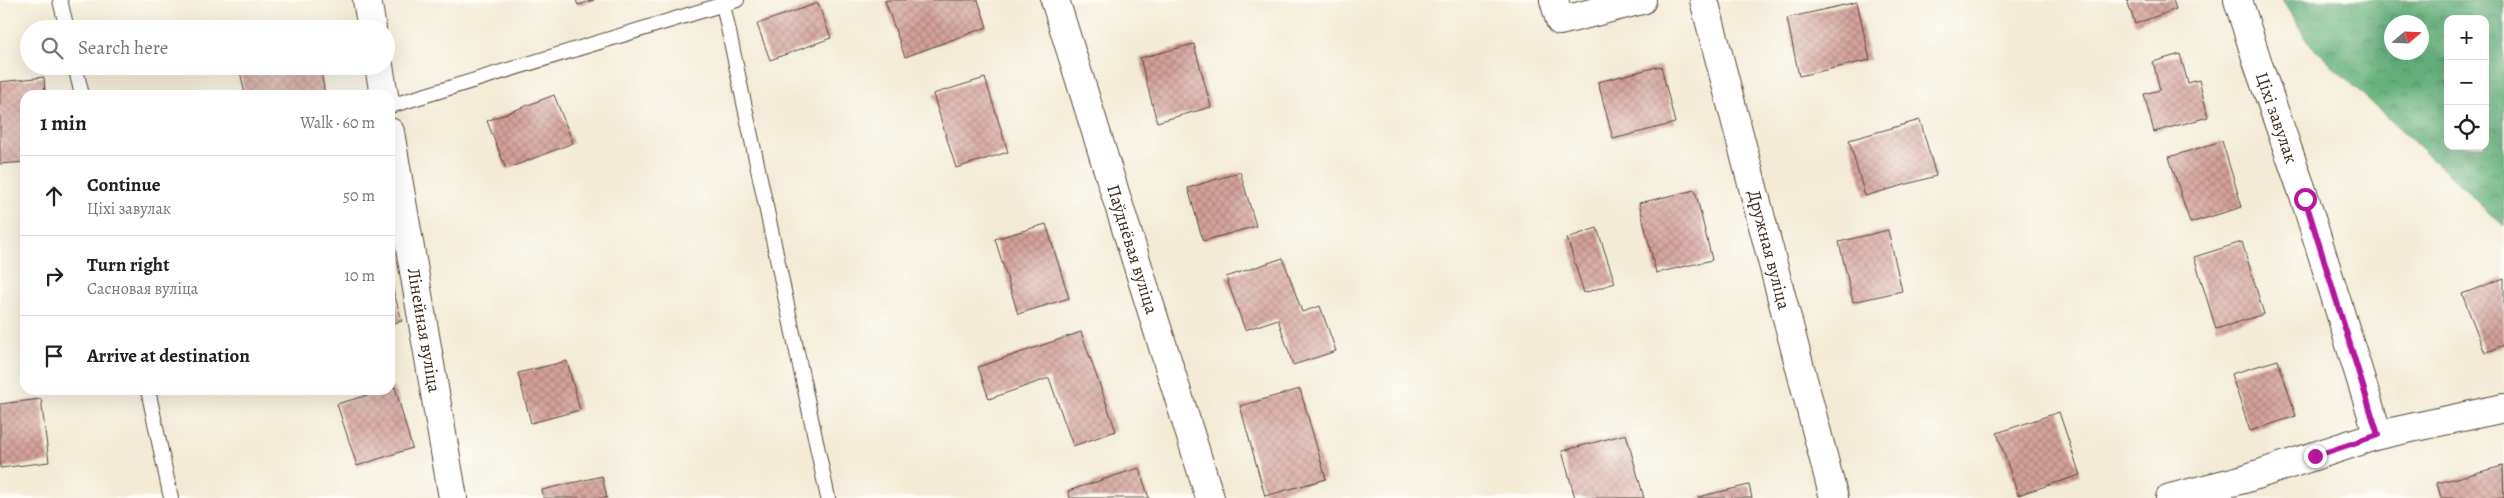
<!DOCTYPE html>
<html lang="en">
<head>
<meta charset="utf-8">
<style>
	:root { --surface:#fff; --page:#f2f2f2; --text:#202124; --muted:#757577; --line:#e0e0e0 }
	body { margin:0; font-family:Alegreya,serif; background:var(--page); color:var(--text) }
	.controls { position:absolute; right:15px; top:15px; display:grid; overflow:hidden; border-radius:10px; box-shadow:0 5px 20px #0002 }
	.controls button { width:45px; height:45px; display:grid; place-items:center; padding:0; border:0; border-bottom:1px solid var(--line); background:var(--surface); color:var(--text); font:25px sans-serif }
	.compass { position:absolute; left:2384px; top:15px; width:45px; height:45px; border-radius:50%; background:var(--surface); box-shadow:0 5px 20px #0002; rotate:71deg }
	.stop { position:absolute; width:15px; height:15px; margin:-11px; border:4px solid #b5179e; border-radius:50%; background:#fff }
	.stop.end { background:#b5179e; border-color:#fff; box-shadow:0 1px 5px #0008 }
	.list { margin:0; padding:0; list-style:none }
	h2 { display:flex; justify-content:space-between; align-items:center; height:65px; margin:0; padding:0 20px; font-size:21px }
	h2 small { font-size:16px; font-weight:400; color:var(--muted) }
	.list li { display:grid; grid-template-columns:32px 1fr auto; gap:15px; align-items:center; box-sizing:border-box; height:80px; padding:0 20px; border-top:1px solid var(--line) }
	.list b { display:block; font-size:19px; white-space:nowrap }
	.list p { margin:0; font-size:16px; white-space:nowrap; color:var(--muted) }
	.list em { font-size:16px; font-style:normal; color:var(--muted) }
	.icon { flex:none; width:28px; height:28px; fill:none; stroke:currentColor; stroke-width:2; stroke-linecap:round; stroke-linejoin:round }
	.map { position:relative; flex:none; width:2504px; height:498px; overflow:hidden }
	.search { position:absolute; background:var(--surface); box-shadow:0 5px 20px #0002; left:20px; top:20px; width:375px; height:55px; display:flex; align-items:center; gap:12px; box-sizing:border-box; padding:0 18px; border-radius:28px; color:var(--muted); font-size:19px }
	.panel { position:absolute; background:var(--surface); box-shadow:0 5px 20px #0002; left:20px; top:90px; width:375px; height:305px; border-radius:15px }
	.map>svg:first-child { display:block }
	.forest { fill:url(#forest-crowns); stroke:#506d4c; fill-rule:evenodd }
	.building { fill:url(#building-cross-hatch) }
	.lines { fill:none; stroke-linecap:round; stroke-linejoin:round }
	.service-casing { stroke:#57473a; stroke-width:16 }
	.minor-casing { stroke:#57473a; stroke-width:30 }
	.service { stroke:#fff; stroke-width:14 }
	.minor { stroke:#fff; stroke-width:28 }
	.route { stroke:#b5179e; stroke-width:6 }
	.labels { text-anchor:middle; stroke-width:4; stroke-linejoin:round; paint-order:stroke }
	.street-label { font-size:18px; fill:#3b2a1e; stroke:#fdfcf7 }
</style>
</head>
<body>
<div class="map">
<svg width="2504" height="498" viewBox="0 0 2504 498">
	<defs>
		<pattern id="forest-crowns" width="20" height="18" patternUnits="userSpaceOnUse" patternTransform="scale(1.25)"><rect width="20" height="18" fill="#65b07a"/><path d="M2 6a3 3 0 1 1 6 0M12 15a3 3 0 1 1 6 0" fill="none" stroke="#548f63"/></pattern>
		<pattern id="building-cross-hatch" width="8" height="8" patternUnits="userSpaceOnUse" patternTransform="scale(1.25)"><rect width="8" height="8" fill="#d4a09a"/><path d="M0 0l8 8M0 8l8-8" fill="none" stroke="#ad837d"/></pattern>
	</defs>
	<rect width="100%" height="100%" fill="#fdfcf7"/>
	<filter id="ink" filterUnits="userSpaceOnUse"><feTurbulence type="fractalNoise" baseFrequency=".02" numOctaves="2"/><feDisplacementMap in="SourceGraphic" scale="10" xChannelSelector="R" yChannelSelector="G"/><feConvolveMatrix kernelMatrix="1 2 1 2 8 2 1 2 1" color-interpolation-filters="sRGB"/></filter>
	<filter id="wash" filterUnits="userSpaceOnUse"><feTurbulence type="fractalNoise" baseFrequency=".0096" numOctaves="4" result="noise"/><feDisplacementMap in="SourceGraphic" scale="20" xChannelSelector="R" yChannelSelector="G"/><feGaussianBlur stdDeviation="1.12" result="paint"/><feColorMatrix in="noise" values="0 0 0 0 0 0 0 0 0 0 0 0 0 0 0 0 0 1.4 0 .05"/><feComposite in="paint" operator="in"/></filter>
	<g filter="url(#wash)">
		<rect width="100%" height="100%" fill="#f3ebd6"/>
		<!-- forest -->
		<path class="forest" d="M2282 0H2504V226L2311 46ZM2448 19H2485V146H2448ZM2392 22H2422V52H2392Z"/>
		<g id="blocks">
			<!-- building -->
			<g class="building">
				<path d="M576 0H594L578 5Z"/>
				<path d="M888 0H978L987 27 905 57 885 1Z"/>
				<path d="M2127 0H2173L2176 9 2135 24Z"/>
				<path d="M1857 2 1870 60 1799 76 1787 18Z"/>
				<path d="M818 3 831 38 770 60 757 24Z"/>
				<path d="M1194 44 1211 107 1157 122 1140 58Z"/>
				<path d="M2180 54 2188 83 2199 80 2208 117 2154 132 2144 94 2160 90 2153 62Z"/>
				<path d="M239 66H320L325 95H245Z"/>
				<path d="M1661 66 1675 123 1613 139 1598 82Z"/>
				<path d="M44 77 45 95H25V162L0 164V82Z"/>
				<path d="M985 78 1008 152 956 168 933 94Z"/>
				<path d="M554 95 573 143 506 169 487 121Z"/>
				<path d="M1920 120 1936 176 1865 196 1849 140Z"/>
				<path d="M2222 141 2242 207 2190 223 2169 157Z"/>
				<path d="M1240 172 1256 226 1203 241 1188 188Z"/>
				<path d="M1695 190 1712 260 1656 273 1639 203Z"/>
				<path d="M1046 224 1069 298 1018 314 995 239Z"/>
				<path d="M1597 228 1615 283 1584 293 1567 238Z"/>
				<path d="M1888 230 1902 291 1853 302 1839 242Z"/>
				<path d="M2242 242 2264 314 2216 329 2194 257Z"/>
				<path d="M1283 258 1302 312 1320 306 1336 351 1293 365 1278 319 1245 330 1226 277Z"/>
				<path d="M2504 278V345L2485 353 2462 294Z"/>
				<path d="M390 279 402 321 390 324Z"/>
				<path d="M1081 332 1116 431 1073 446 1049 378 989 399 978 367Z"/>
				<path d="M2278 360 2296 416 2250 431 2231 374Z"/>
				<path d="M567 361 580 410 531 423 518 373Z"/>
				<path d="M395 387 412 448 357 466 337 404Z"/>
				<path d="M1300 389 1326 479 1265 496 1240 406Z"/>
				<path d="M41 399 49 462 0 468V404Z"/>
				<path d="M2059 412 2080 475 2018 495 1997 433Z"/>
				<path d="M1626 434 1644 498H1575L1562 451Z"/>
				<path d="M2503 466 2504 498H2441L2437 483Z"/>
				<path d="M1139 468 1149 498H1070L1068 491Z"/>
				<path d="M602 476 607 498H544L542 490Z"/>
				<path d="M1749 485 1752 498H1698V497Z"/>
			</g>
		</g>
	</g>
	<g filter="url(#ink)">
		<use href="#blocks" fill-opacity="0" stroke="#57473a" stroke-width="1"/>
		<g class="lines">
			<!-- service casing -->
			<g class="service-casing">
				<g id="service">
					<path d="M60 0 67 29"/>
					<path d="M723 4 828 498"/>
					<path d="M75 66 82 95"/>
					<path d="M390 106 737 0"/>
					<path d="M148 390 171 498"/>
				</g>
			</g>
			<!-- minor casing -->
			<g class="minor-casing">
				<g id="minor">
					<path d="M367 0 372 29"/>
					<path id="s1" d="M1055 0 1210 498"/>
					<path d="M1554 0 1560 21 1642 0"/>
					<path id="s2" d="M1704 0 1834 498"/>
					<path id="s3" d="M2238 0 2259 67 2305 199 2378 435"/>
					<path d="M379 66 384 95"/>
					<path id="s4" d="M390 132 453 498"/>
					<path d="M2170 498 2244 479 2378 435 2504 408"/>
				</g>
			</g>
			<!-- service -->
			<use href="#service" class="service"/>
			<!-- minor -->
			<use href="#minor" class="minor"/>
		</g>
	</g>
	<g class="lines" filter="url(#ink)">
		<!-- route -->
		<path class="route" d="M2305 199 2378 435 2315 456"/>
	</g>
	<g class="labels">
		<!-- street labels -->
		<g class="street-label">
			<text dy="6" stroke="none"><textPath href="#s3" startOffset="124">Ціхі завулак</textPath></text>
			<text dy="6" stroke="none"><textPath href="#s1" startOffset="261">Паўднёвая вуліца</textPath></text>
			<text dy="6" stroke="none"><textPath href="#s2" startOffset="258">Дружная вуліца</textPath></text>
			<text dy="6" stroke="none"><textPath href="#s4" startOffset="201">Лінейная вуліца</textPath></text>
		</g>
	</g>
</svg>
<div class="controls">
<button>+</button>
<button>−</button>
<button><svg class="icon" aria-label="locate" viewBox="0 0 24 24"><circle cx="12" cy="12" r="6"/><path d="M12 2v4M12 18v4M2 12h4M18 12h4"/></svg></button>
</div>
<svg class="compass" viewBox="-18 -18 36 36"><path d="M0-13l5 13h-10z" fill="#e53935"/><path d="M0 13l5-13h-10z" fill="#757577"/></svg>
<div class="stop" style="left:2305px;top:199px"></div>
<div class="stop end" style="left:2315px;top:456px"></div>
<div class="search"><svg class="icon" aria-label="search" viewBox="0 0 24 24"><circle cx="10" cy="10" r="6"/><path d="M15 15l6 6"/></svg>Search here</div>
<section class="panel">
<h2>1 min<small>Walk · 60 m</small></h2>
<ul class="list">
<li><svg class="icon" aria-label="ahead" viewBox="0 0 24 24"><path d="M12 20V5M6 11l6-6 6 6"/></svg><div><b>Continue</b><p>Ціхі завулак</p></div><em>50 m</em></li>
<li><svg class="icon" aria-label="right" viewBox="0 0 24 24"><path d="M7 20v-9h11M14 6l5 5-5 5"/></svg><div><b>Turn right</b><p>Сасновая вуліца</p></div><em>10 m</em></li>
<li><svg class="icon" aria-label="arrive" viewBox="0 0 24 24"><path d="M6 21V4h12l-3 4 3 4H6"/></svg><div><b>Arrive at destination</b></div></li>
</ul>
</section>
</div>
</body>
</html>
